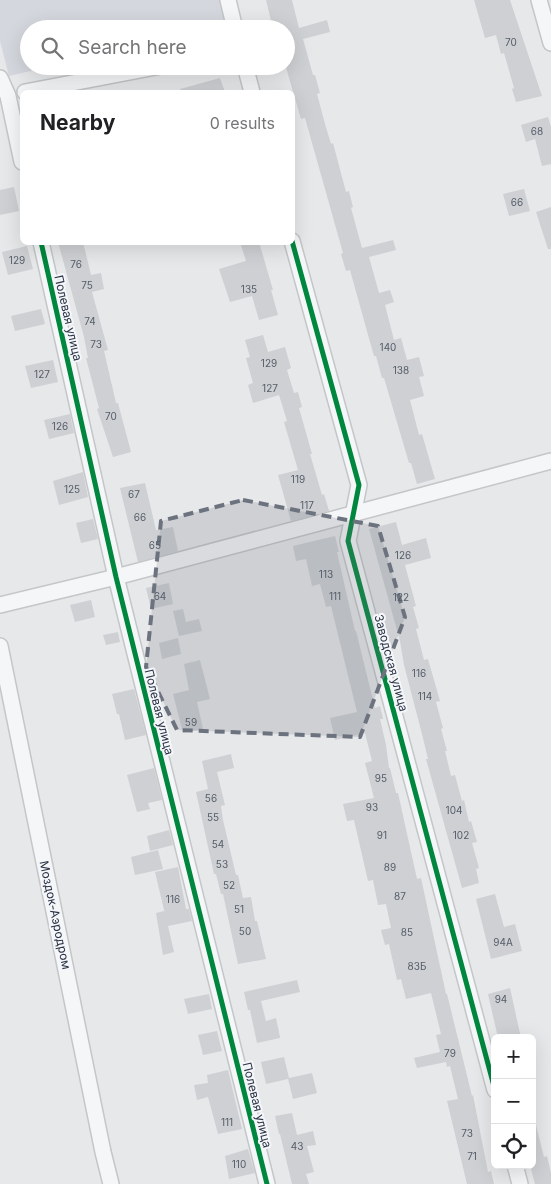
<!DOCTYPE html>
<html lang="en">
<head>
<meta charset="utf-8">
<style>
	:root { --surface:#fff; --page:#f6f6f6; --text:#202124; --muted:#757577; --line:#e0e0e0 }
	body { margin:0; font-family:Inter,sans-serif; background:var(--page); color:var(--text) }
	.controls { position:absolute; right:15px; bottom:15px; display:grid; overflow:hidden; border-radius:8px; box-shadow:0 5px 20px #0002 }
	.controls button { width:45px; height:45px; display:grid; place-items:center; padding:0; border:0; border-bottom:1px solid var(--line); background:var(--surface); color:var(--text); font:25px sans-serif }
	.list { margin:0; padding:0; list-style:none }
	h2 { display:flex; justify-content:space-between; align-items:center; height:65px; margin:0; padding:0 20px; font-size:21px }
	h2 small { font-size:16px; font-weight:400; color:var(--muted) }
	.icon { flex:none; width:28px; height:28px; fill:none; stroke:currentColor; stroke-width:2; stroke-linecap:round; stroke-linejoin:round }
	.map { position:relative; flex:none; width:551px; height:1184px; overflow:hidden }
	.search { position:absolute; background:var(--surface); box-shadow:0 5px 20px #0002; left:20px; top:20px; width:275px; height:55px; display:flex; align-items:center; gap:12px; box-sizing:border-box; padding:0 18px; border-radius:28px; color:var(--muted); font-size:19px }
	.panel { position:absolute; background:var(--surface); box-shadow:0 5px 20px #0002; left:20px; top:90px; width:275px; height:155px; border-radius:8px }
	.map>svg:first-child { display:block }
	.built { fill:#d4d7dd }
	.building { fill:#ced0d3 }
	.lines { fill:none; stroke-linecap:round; stroke-linejoin:round }
	.street-casing { stroke:#c4c6c8; stroke-width:18 }
	.street { stroke:#f5f6f7; stroke-width:15 }
	.cycleway-casing { stroke:#f4f6f9; stroke-width:8 }
	.cycleway { stroke:#00873e; stroke-width:5 }
	.marked { fill:#6c737f; fill-opacity:0.2; stroke:#6c737f; stroke-width:4; stroke-dasharray:10 6; stroke-linejoin:round }
	.labels { text-anchor:middle; stroke-width:4; stroke-linejoin:round; paint-order:stroke }
	.number-label { font-size:10px; fill:#545c69 }
	.street-label { font-size:12px; fill:#2b3445; stroke:#f4f6f9 }
</style>
</head>
<body>
<div class="map">
<svg width="551" height="1184" viewBox="0 0 551 1184">
	<rect width="100%" height="100%" fill="#e6e8ea"/>
	<!-- built -->
	<path class="built" d="M0 0H220L226 24 207 29H29V66H52L9 76 0 41Z"/>
	<!-- building -->
	<g class="building">
		<path d="M266 0H292L299 28 327 20 330 32 303 39 313 75H315L320 93 317 94 325 124 331 144 333 143 346 192 349 191 353 207 351 208 362 248 393 240 396 250 369 257 379 293 390 290 394 302 385 305 394 340 401 338 407 360 419 357 424 376 419 377 424 396 410 400 419 435 422 434 435 479 417 484 411 463H409L384 378H382L376 356H374L370 342 350 270 346 271 341 254 343 253 305 118 301 119 289 78 286 67V29H273Z"/>
		<path d="M474 0H510L542 96 516 102 512 89 514 88 504 53 501 54 496 35 485 38Z"/>
		<path d="M220 78 225 92H181L180 89Z"/>
		<path d="M548 117 551 127V164L542 166 535 139 526 142 521 125Z"/>
		<path d="M14 187 19 211 0 215V190Z"/>
		<path d="M524 189 530 211 509 216 503 194Z"/>
		<path d="M551 207V249H548L536 212Z"/>
		<path d="M58 242H83L91 275 101 273 104 289 92 292 108 350 104 351 116 403H118L131 452 113 457 97 409 99 408 86 358H88L84 337Z"/>
		<path d="M240 242H259L273 290H271L278 315 259 320 252 296 230 302 219 269 246 261Z"/>
		<path d="M27 246 33 269 8 275 2 252Z"/>
		<path d="M41 309 45 324 15 331 11 316Z"/>
		<path d="M263 335 268 352 285 347 291 368 287 370 294 393 298 392 302 407 299 408 312 454H310L322 495 324 494 329 511 291 521 278 475 298 470 284 422 287 421 279 395 253 403 248 385 253 383 246 358 250 357 245 340Z"/>
		<path d="M53 360 58 382 31 388 25 366Z"/>
		<path d="M70 414 74 433 49 439 44 420Z"/>
		<path d="M83 472 88 497 59 505 53 481Z"/>
		<path d="M145 483 156 530 173 527 178 551 138 562 120 488Z"/>
		<path d="M93 519 98 539 81 543 76 523Z"/>
		<path d="M396 522 402 545 426 538 431 558 405 565 416 606 413 607 419 628 416 629 424 660 428 659 440 701 436 702 443 728 441 729 447 751H445L451 776 455 775 462 801 464 800 469 822 471 821 477 842 472 843 479 868 476 869 479 883 462 888 426 759H428L423 738 404 665 400 641 369 529Z"/>
		<path d="M335 536 339 552H337L355 631H356L375 708 380 706 383 719H380L386 745 389 768H390L396 793H398L417 879 421 878 446 994H447L472 1096 473 1095 488 1172 491 1171 494 1184H467L447 1101 458 1099 450 1066 447 1067 446 1062 417 1068 414 1058 440 1052 436 1035 441 1034 431 993 406 999 401 979 397 980 389 944 385 945 381 930 391 928 386 904 378 905 373 880 368 881 354 820 347 821 343 804 374 798 365 763 372 761 365 733 335 740 330 718 357 712 331 606 326 607 320 584 312 586 306 559 296 561 293 546Z"/>
		<path d="M169 583 173 604 151 609 146 588Z"/>
		<path d="M91 600 95 617 75 622 70 605Z"/>
		<path d="M183 609 186 622 199 619 202 631 179 636 173 611Z"/>
		<path d="M118 632 120 642 106 645 103 635Z"/>
		<path d="M178 638 181 654 162 659 159 643Z"/>
		<path d="M200 660 210 699 197 702 203 729 183 733 173 694 189 690 184 664Z"/>
		<path d="M134 689 146 735 125 740 119 714H117L112 694Z"/>
		<path d="M231 754 234 768 217 772 225 805 221 806 223 820 236 875H238L243 898 251 897 255 921H257L266 959 238 964 223 894H221L216 874H214L196 792 208 789 202 761Z"/>
		<path d="M154 768 162 800 148 803 150 809 137 812 127 775Z"/>
		<path d="M169 830 173 845 150 851 147 836Z"/>
		<path d="M158 850 163 869 135 875 131 857Z"/>
		<path d="M178 867 186 909H189L192 921 168 926 174 952 163 955 156 913 164 911 165 914 155 872Z"/>
		<path d="M495 894 504 927 515 924 522 951 491 959 476 899Z"/>
		<path d="M297 980 300 992 261 1001 266 1021 276 1018 280 1037V1038L257 1043 250 1010H248L244 992Z"/>
		<path d="M510 988 521 1038H498L488 994Z"/>
		<path d="M209 994 212 1009 188 1014 184 999Z"/>
		<path d="M217 1031 222 1051 203 1055 198 1035Z"/>
		<path d="M284 1057 289 1078 312 1073 317 1093 293 1099 288 1079 266 1084 261 1062Z"/>
		<path d="M228 1070 242 1129 218 1134 208 1097 197 1100 194 1085 208 1083 207 1075Z"/>
		<path d="M292 1113 297 1135 313 1131 316 1145 307 1146 314 1172 306 1174 309 1184H292L280 1134H279L275 1116Z"/>
		<path d="M532 1125H536L544 1157 547 1156 551 1173V1184H535L530 1165H532Z"/>
		<path d="M248 1149 255 1173 229 1179 225 1156Z"/>
	</g>
	<g class="lines">
		<!-- street casing -->
		<g class="street-casing">
			<g id="street">
				<path d="M228 0 235 29"/>
				<path d="M539 0 551 43"/>
				<path d="M245 66 252 92"/>
				<path d="M0 78 8 96 22 162"/>
				<path d="M25 92 161 66"/>
				<path d="M292 241 359 485 348 541 495 1090"/>
				<path d="M41 242 116 577 267 1184"/>
				<path d="M0 605 116 577 551 461"/>
				<path d="M0 646 103 1152 111 1184"/>
				<path d="M515 1165 520 1184"/>
			</g>
		</g>
		<!-- street -->
		<use href="#street" class="street"/>
		<!-- cycleway casing -->
		<g class="cycleway-casing">
			<g id="cycleway">
				<path d="M292 241 359 485 348 541 495 1090"/>
				<path d="M41 242 116 577 267 1184"/>
			</g>
		</g>
		<!-- cycleway -->
		<use href="#cycleway" class="cycleway"/>
	</g>
	<!-- marked area -->
	<path class="marked" d="M243 500 378 526 405 617 360 737 177 730 146 667 161 521Z"/>
	<g class="labels">
		<!-- number labels -->
		<g class="number-label">
			<text x="511" y="46">70</text>
			<text x="537" y="135">68</text>
			<text x="517" y="206">66</text>
			<text x="17" y="264">129</text>
			<text x="76" y="268">76</text>
			<text x="87" y="289">75</text>
			<text x="249" y="293">135</text>
			<text x="90" y="325">74</text>
			<text x="96" y="348">73</text>
			<text x="388" y="351">140</text>
			<text x="269" y="367">129</text>
			<text x="401" y="374">138</text>
			<text x="42" y="378">127</text>
			<text x="270" y="392">127</text>
			<text x="111" y="420">70</text>
			<text x="60" y="430">126</text>
			<text x="298" y="483">119</text>
			<text x="72" y="493">125</text>
			<text x="134" y="498">67</text>
			<text x="307" y="509">117</text>
			<text x="140" y="521">66</text>
			<text x="155" y="549">65</text>
			<text x="403" y="559">126</text>
			<text x="326" y="578">113</text>
			<text x="160" y="600">64</text>
			<text x="335" y="600">111</text>
			<text x="401" y="601">122</text>
			<text x="419" y="677">116</text>
			<text x="425" y="700">114</text>
			<text x="191" y="726">59</text>
			<text x="381" y="782">95</text>
			<text x="211" y="802">56</text>
			<text x="372" y="811">93</text>
			<text x="454" y="814">104</text>
			<text x="213" y="821">55</text>
			<text x="382" y="839">91</text>
			<text x="461" y="839">102</text>
			<text x="218" y="848">54</text>
			<text x="222" y="868">53</text>
			<text x="390" y="871">89</text>
			<text x="229" y="889">52</text>
			<text x="400" y="900">87</text>
			<text x="173" y="903">116</text>
			<text x="239" y="913">51</text>
			<text x="245" y="935">50</text>
			<text x="407" y="936">85</text>
			<text x="503" y="946">94А</text>
			<text x="417" y="970">83Б</text>
			<text x="501" y="1003">94</text>
			<text x="450" y="1057">79</text>
			<text x="227" y="1126">111</text>
			<text x="467" y="1137">73</text>
			<text x="297" y="1150">43</text>
			<text x="472" y="1160">71</text>
			<text x="239" y="1168">110</text>
		</g>
		<!-- street labels -->
		<g class="street-label">
			<text transform="translate(68 318) rotate(77)" y="4">Полевая улица</text>
			<text transform="translate(391 663) rotate(75)" y="4">Заводская улица</text>
			<text transform="translate(159 712) rotate(76)" y="4">Полевая улица</text>
			<text transform="translate(55 915) rotate(78)" y="4">Моздок-Аэродром</text>
			<text transform="translate(257 1105) rotate(76)" y="4">Полевая улица</text>
		</g>
	</g>
</svg>
<div class="controls">
<button>+</button>
<button>−</button>
<button><svg class="icon" aria-label="locate" viewBox="0 0 24 24"><circle cx="12" cy="12" r="6"/><path d="M12 2v4M12 18v4M2 12h4M18 12h4"/></svg></button>
</div>
<div class="search"><svg class="icon" aria-label="search" viewBox="0 0 24 24"><circle cx="10" cy="10" r="6"/><path d="M15 15l6 6"/></svg>Search here</div>
<section class="panel">
<h2>Nearby<small>0 results</small></h2>
<ul class="list">
</ul>
</section>
</div>
</body>
</html>
